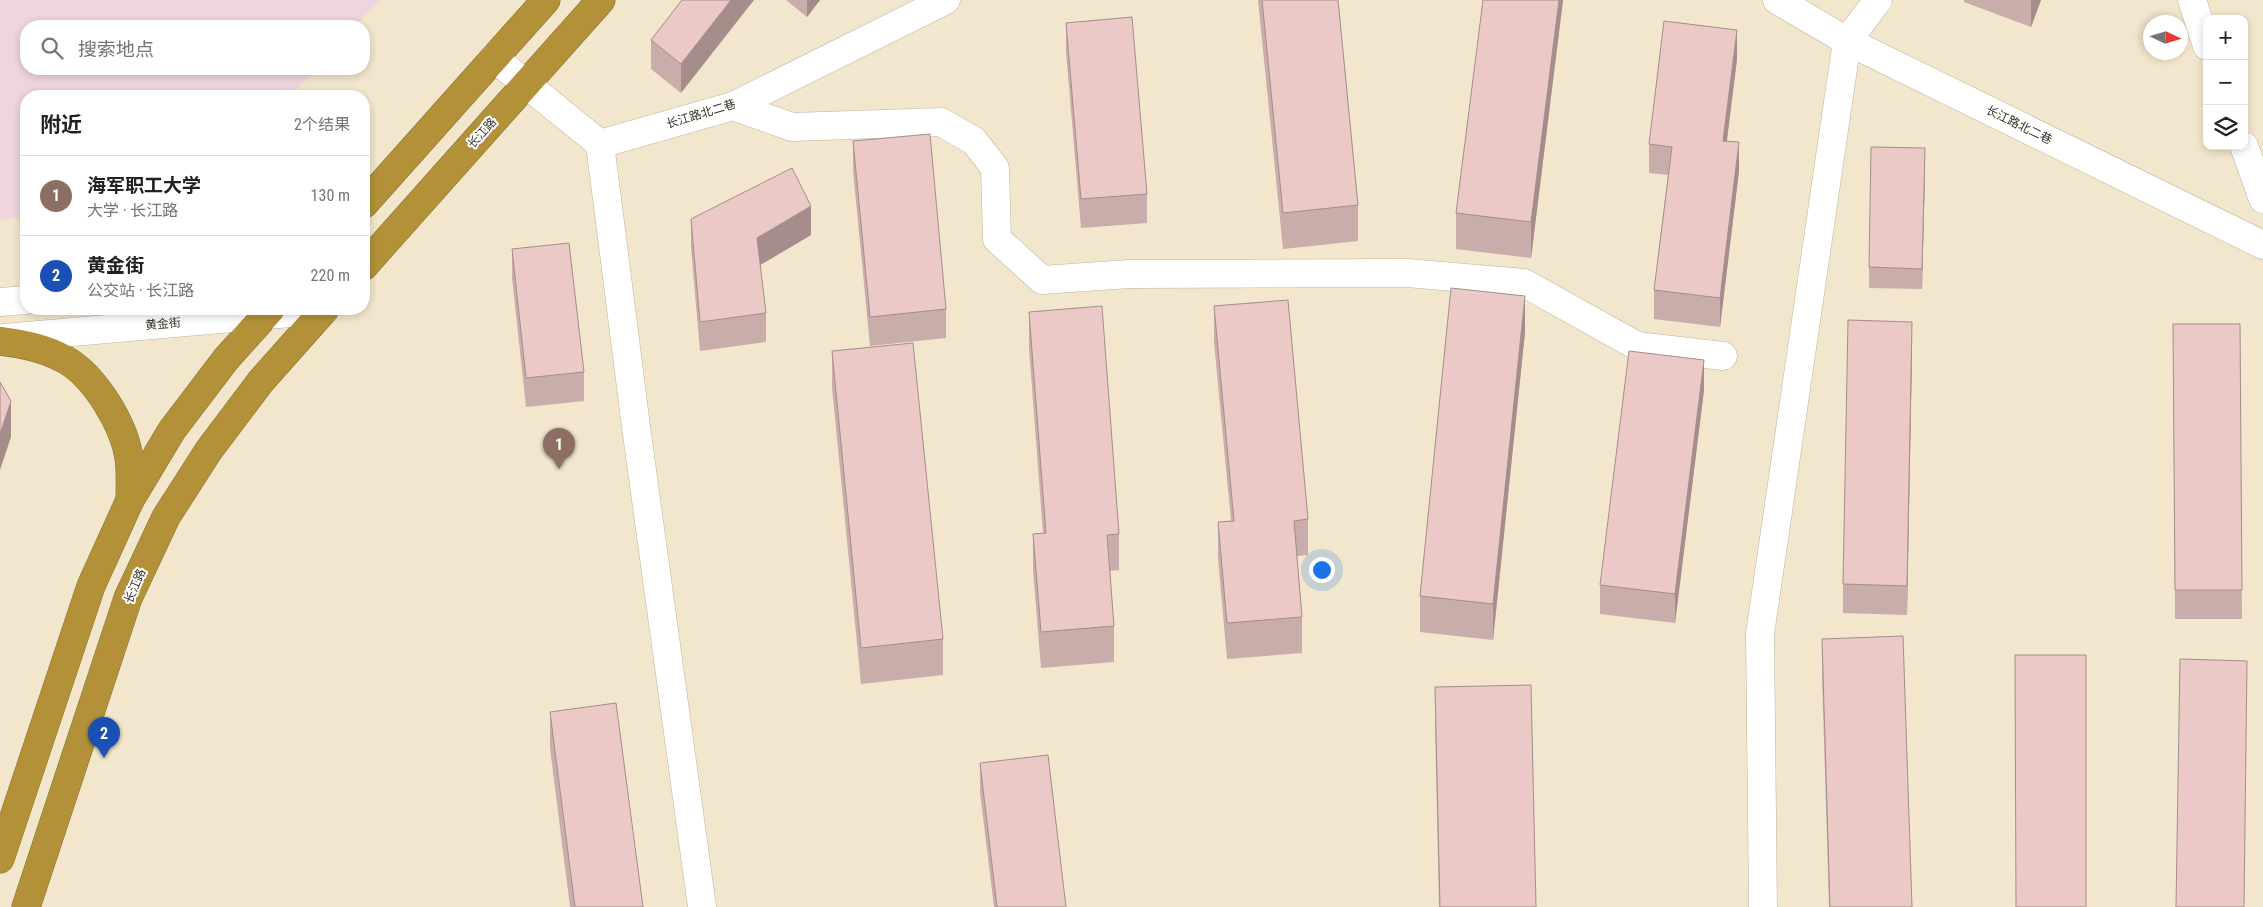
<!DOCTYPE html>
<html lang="zh">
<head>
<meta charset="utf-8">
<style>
	:root { --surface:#fff; --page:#f6f6f6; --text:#202124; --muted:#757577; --line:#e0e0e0; --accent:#cc4125 }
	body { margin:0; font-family:"Roboto Condensed","Noto Sans SC",sans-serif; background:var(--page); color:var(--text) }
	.controls { position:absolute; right:15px; top:15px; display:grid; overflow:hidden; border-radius:10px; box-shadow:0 2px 8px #0003 }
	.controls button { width:45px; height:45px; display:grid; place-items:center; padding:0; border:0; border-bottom:1px solid var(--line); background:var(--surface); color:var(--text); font:25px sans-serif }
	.compass { position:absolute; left:2143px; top:15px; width:45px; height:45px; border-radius:50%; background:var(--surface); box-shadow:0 2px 8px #0003; rotate:94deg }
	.you { position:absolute; left:1321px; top:569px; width:18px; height:18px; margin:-12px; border:4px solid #fff; border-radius:50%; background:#1a73e8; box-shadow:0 0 0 8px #1a73e833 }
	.badge { display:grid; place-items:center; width:32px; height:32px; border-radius:50%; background:var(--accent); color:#fff; font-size:16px; font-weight:700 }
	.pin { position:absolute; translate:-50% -41px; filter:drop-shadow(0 1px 2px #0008) }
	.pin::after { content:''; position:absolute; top:26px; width:18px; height:15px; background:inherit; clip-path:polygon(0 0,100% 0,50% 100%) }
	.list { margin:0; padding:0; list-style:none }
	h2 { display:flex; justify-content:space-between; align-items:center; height:65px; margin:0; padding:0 20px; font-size:21px }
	h2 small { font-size:16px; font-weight:400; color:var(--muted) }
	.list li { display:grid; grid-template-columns:32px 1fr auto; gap:15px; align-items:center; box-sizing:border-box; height:80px; padding:0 20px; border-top:1px solid var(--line) }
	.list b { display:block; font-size:19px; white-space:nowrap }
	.list p { margin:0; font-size:16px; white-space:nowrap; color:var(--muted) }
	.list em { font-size:16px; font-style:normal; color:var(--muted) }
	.icon { flex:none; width:28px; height:28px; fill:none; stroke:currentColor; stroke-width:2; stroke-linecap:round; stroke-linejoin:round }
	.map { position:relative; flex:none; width:2263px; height:907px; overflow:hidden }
	.search { position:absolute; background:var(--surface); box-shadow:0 2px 8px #0003; left:20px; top:20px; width:350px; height:55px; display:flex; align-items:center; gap:12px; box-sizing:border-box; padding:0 18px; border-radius:20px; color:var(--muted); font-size:19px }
	.panel { position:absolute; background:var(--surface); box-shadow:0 2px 8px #0003; left:20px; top:90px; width:350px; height:225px; border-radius:20px }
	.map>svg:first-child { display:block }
	.industrial { fill:#efd5dd }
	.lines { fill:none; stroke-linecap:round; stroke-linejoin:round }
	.minor-casing { stroke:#bfb39a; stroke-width:29 }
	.highway-casing { stroke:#866f32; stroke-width:29 }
	.minor { stroke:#fff; stroke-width:28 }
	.highway { stroke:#b29139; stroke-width:28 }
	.wall { fill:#c9adab }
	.shaded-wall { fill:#a48d8b }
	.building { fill:#eac9c7; stroke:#a48d8b }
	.labels { text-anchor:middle; stroke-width:4; stroke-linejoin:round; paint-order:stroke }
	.street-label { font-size:12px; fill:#343026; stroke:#fff }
</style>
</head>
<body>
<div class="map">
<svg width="2263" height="907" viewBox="0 0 2263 907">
	<rect width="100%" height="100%" fill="#f2e6cc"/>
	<!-- industrial -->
	<path class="industrial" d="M0 0H380L355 26H26V69H316L290 96H26V216L0 220Z"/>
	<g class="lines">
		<!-- minor casing -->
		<g class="minor-casing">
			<g id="minor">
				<path d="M1777 0 1847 41 2263 245"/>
				<path d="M2192 0 2207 46"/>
				<path d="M494 58 600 144 733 106 946 0"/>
				<path d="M733 106 792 127 941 122 974 141 995 168 997 239 1042 280 1129 274 1407 273 1524 283 1637 346 1723 356"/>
				<path d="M600 144 637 434 702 907"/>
				<path d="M2244 146 2263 199"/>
				<path d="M0 302 26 300"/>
				<path d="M4 338 324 310"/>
				<path d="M1763 907 1760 634 1847 41 1878 0"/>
			</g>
		</g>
		<!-- highway casing -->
		<g class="highway-casing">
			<g id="highway">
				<path d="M364 204 546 0"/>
				<path d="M364 266 601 0"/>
				<path d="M0 341C23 344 45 348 66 360 95 377 124 424 129 458 131 471 130 486 130 500"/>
				<path d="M0 859 91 586 130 500 172 430 226 359 271 309"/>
				<path d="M26 907 128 598 166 517 209 450 261 381 325 309"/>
			</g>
		</g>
		<!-- minor -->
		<use href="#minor" class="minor"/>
		<!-- highway -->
		<use href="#highway" class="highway"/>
	</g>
	<!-- wall -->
	<g class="wall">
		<path d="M682 0 681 93 651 69V40Z"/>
		<path d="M786 0H820L807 17Z"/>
		<path d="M1258 0H1338L1358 205V241L1283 249Z"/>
		<path d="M1563 0 1531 258 1456 249V213Z"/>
		<path d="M1964 0H2041L2031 27 1964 2Z"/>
		<path d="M1066 23 1147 194V223L1081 228 1066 52Z"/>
		<path d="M1737 59 1727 141 1739 171 1720 327 1654 319V290L1668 175 1649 173V144Z"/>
		<path d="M853 141 946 309V338L870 346 853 170Z"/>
		<path d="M1925 169 1922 289 1869 288V267Z"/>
		<path d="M691 219 811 235 760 265 766 313V342L700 351 691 248Z"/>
		<path d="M512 249 584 372V401L526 407 512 278Z"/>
		<path d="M1214 306 1308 519V555L1297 556 1302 617V653L1227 659 1218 558V522L1231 521 1214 342Z"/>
		<path d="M1029 312 1119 534V570L1110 571 1114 626V662L1041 668 1033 570V534L1043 533 1029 348Z"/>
		<path d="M2173 324H2240L2242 619H2175Z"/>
		<path d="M1525 332 1493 640 1420 632V596Z"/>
		<path d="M832 351 943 639V675L861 684 832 387Z"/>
		<path d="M1912 351 1907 615 1843 613V584Z"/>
		<path d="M1704 390 1675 623 1600 614V585Z"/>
		<path d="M1822 639 1912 907H1829L1822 674Z"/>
		<path d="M1435 687 1536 907H1439L1435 723Z"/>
		<path d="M550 712 643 907H570L550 748Z"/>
		<path d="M980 763 1066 907H994L980 792Z"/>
	</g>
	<!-- shaded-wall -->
	<g class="shaded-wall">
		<path d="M731 0H754L681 93V64Z"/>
		<path d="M807 0H820L807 17Z"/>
		<path d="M1559 0H1563L1531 258V222Z"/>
		<path d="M2031 0H2041L2031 27Z"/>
		<path d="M1737 30V59L1723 170V141Z"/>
		<path d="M1739 142V171L1720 327V298Z"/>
		<path d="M1925 148V169L1922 289V269Z"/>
		<path d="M811 206V235L757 267V238Z"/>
		<path d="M1525 296V332L1493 640V604Z"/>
		<path d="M1912 322V351L1907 615V586Z"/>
		<path d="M1704 360V390L1675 623V594Z"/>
		<path d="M11 401V437L0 470V434Z"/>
	</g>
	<!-- building -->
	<g class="building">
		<path d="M682 0H731L681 64 651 40Z"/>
		<path d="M1262 0H1338L1358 205 1283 213Z"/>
		<path d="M1483 0H1559L1531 222 1456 213Z"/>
		<path d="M1132 17 1147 194 1081 199 1066 23Z"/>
		<path d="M1664 21 1737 30 1723 141 1739 142 1720 298 1654 290 1672 147 1649 144Z"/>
		<path d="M930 134 946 309 870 317 853 141Z"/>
		<path d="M1871 147 1925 148 1922 269 1869 267Z"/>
		<path d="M792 168 811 206 757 238 766 313 700 322 691 219Z"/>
		<path d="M569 243 584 372 526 378 512 249Z"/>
		<path d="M1451 288 1525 296 1493 604 1420 596Z"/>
		<path d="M1288 300 1308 519 1294 521 1302 617 1227 623 1218 522 1234 521 1214 306Z"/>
		<path d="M1102 306 1119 534 1107 535 1114 626 1041 632 1033 534 1046 533 1029 312Z"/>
		<path d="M1848 320 1912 322 1907 586 1843 584Z"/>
		<path d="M2173 324H2240L2242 590H2175Z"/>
		<path d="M913 343 943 639 861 648 832 351Z"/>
		<path d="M1629 351 1704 360 1675 594 1600 585Z"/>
		<path d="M0 382 11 401 0 434Z"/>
		<path d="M1903 636 1912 907H1830L1822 639Z"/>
		<path d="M2015 655H2086V907H2016Z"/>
		<path d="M2180 659 2247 661 2244 907H2176Z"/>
		<path d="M1531 685 1536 907H1440L1435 687Z"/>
		<path d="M616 703 643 907H575L550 712Z"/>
		<path d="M1048 755 1066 907H997L980 763Z"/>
	</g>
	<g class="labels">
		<!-- street labels -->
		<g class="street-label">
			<text transform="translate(701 114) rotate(-17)" y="4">长江路北二巷</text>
			<text transform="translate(2019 125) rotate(26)" y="4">长江路北二巷</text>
			<text transform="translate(482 133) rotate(-48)" y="4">长江路</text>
			<text transform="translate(163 324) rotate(-5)" y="4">黄金街</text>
			<text transform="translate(135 586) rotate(-67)" y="4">长江路</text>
		</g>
	</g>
</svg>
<div class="controls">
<button>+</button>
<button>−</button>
<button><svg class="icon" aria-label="layers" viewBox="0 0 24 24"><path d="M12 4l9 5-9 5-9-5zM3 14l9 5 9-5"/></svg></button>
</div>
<svg class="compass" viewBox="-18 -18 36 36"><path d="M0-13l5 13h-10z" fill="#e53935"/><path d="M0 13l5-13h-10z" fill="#757577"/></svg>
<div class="you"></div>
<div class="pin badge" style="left:559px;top:469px;background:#8d6e63">1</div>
<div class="pin badge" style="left:104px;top:758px;background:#1a4fb4">2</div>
<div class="search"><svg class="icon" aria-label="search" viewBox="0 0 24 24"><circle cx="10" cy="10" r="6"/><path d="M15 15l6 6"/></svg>搜索地点</div>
<section class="panel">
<h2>附近<small>2个结果</small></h2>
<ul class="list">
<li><span class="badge" style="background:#8d6e63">1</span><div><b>海军职工大学</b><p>大学 · 长江路</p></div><em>130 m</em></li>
<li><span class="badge" style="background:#1a4fb4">2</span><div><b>黄金街</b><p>公交站 · 长江路</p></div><em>220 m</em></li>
</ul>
</section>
</div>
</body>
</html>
